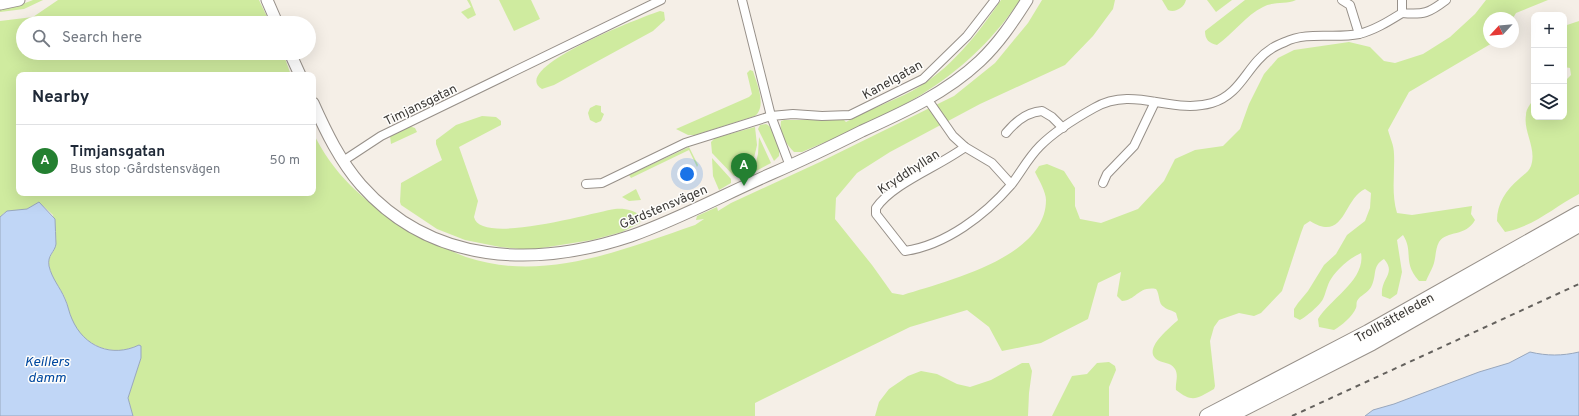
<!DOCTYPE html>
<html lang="en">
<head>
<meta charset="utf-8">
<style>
	:root { --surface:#fff; --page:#f6f6f7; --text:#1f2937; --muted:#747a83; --line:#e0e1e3; --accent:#248031 }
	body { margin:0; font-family:Overpass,sans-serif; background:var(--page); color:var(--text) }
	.controls { position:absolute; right:12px; top:12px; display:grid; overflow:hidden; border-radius:8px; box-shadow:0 4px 16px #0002 }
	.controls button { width:36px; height:36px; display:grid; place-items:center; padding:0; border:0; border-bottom:1px solid var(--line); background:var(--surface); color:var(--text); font:20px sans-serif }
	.compass { position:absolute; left:1483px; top:12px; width:36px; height:36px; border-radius:50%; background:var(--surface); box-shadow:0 4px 16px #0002; rotate:244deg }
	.you { position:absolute; left:687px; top:174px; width:14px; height:14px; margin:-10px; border:3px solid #fff; border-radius:50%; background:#1a73e8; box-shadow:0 0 0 6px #1a73e833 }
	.badge { display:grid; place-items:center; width:26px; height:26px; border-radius:50%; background:var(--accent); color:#fff; font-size:13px; font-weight:700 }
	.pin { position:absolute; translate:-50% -33px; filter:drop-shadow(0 1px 2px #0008) }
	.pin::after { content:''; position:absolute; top:21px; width:14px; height:12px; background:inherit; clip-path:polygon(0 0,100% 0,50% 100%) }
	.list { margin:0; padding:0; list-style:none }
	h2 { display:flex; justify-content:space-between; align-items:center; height:52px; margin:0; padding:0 16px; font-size:17px }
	h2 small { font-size:13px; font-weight:400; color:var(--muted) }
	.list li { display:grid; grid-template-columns:26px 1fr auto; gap:12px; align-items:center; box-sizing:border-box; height:72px; padding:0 16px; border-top:1px solid var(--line) }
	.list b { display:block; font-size:15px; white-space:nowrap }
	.list p { margin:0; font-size:13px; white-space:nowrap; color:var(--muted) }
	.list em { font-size:13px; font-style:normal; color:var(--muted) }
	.icon { flex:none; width:22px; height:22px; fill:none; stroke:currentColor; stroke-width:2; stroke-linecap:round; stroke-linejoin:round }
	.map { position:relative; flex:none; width:1579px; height:416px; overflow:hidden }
	.search { position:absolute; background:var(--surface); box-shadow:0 4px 16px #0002; left:16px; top:16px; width:300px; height:44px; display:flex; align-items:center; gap:10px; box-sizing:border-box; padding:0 14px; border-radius:22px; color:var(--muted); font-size:15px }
	.panel { position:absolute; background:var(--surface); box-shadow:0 4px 16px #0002; left:16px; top:72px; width:300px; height:124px; border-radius:8px }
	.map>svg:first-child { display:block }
	.green { fill:#cfeb9f }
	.water { fill:#c0d6f6; stroke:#98a7bd }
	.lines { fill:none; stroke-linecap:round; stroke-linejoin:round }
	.street-casing { stroke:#979089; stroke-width:10 }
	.secondary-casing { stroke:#979089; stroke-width:13 }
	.highway-casing { stroke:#979089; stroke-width:16 }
	.street { stroke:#fff; stroke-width:8 }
	.secondary { stroke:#fff; stroke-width:11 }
	.highway { stroke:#fff; stroke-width:14 }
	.rail { stroke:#64615d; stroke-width:2; stroke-dasharray:5 5; stroke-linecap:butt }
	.labels { text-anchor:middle; stroke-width:3; stroke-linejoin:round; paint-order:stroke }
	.street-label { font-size:13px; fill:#3c3a37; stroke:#fefdfb }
	.water-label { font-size:14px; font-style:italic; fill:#0049a0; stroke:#fefdfb }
</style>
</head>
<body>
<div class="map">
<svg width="1579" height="416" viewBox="0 0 1579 416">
	<rect width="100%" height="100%" fill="#f5efe7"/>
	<!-- green -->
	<g class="green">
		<path d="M33 0H43L24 9 0 12V8L20 5Z"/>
		<path d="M58 0H259L270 23H23V53H283L291 75H19V193H313V132C331 172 365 203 402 224 423 236 444 249 466 257 543 283 622 250 695 225L704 219 696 220 697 216 717 207 718 211 731 203 820 162 954 96 995 63 1028 23 1042 0H1115L1113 9 1093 36 1065 65 980 104 890 152 857 173 836 198 835 219 872 265 892 293 903 295C946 281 1046 258 1046 200 1046 192 1039 180 1035 172L1039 166 1047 164 1064 171 1075 188V206L1080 219 1101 223 1138 209 1164 181 1175 159 1195 150 1223 146 1240 129 1249 104 1264 74 1278 58 1294 50 1349 42 1370 47 1384 61 1395 63 1423 54 1450 37 1475 14 1486 0H1548L1516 13 1513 18H1489V42H1494L1409 92 1388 130C1390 138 1394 145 1394 154 1395 173 1391 193 1397 213L1412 215 1472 206 1471 214 1475 220C1466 237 1447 230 1439 242 1435 249 1436 259 1433 266 1431 271 1428 276 1426 281H1419C1402 262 1414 252 1403 235L1397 240 1402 272 1397 294 1390 299 1382 296C1380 278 1397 274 1384 259 1372 266 1377 274 1372 285 1369 293 1360 295 1357 301 1356 303 1357 306 1356 308 1353 316 1341 326 1334 330L1319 327 1318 319C1330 299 1366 280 1361 253 1350 258 1337 269 1331 279 1327 285 1326 293 1323 299 1320 305 1306 317 1300 320L1294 317V309L1298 303 1308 291 1324 265 1336 254 1347 235 1365 221 1370 208 1371 193 1365 189C1343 199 1345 243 1310 221L1304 225 1301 233 1282 291 1261 313 1254 316 1239 313 1219 320 1214 327 1210 341 1215 386 1214 389C1196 399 1193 403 1176 390 1175 383 1179 376 1175 369 1170 361 1162 364 1156 359 1143 348 1171 327 1178 320L1176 313C1172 310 1167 310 1164 307 1158 304 1160 294 1156 289 1138 286 1137 300 1122 301L1117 296 1121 272 1098 283 1088 319 1041 343 1002 351 989 327 967 310 910 327 755 403V416H133L128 398 141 358 139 345C113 358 83 346 71 319 69 312 68 305 65 298 60 287 51 279 49 265 48 255 54 254 55 246 58 237 54 224 53 215L39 202 27 209 4 213 0 217V21L33 17Z"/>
		<path d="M467 0H470L476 15 468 19 461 12 471 7Z"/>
		<path d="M499 0H531L540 19 514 31Z"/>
		<path d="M1001 0H1020C963 84 892 114 802 152H794C786 144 779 133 781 121L784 120H844L846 122C867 110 891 102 912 91 950 70 977 35 1001 0Z"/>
		<path d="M1162 0H1186C1184 8 1175 13 1168 10Z"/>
		<path d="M1207 0H1232L1216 12Z"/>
		<path d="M1245 0H1296C1286 5 1273 1 1263 7 1246 15 1233 34 1217 45 1209 43 1205 40 1205 31Z"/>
		<path d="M660 11 664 12 665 20 653 31 554 85 542 89C507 68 645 16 660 11Z"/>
		<path d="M1579 21V194C1554 207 1535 226 1505 232L1497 221C1497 203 1506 190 1519 179 1524 174 1528 173 1531 166 1537 148 1523 132 1526 115 1526 108 1531 104 1534 98V117H1564V82L1571 75 1570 68 1564 67V26Z"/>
		<path d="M750 70 753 71C757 84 767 106 755 116L695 135H688L676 129 749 97 752 94 747 73Z"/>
		<path d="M596 105 601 106V112L604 114 601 121 596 123 590 120 588 113 590 108Z"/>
		<path d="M482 116 496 117 501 121V125L459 147 478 201 474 217C480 246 594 212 615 209 624 208 634 210 641 216L640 223 622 232 592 240 529 250 500 247 465 240 437 229 401 205 400 202 401 183 442 160 436 144V140L456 125Z"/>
		<path d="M766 124C775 128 780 146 779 156L774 161 758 129 760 125Z"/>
		<path d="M409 126 415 128 417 132 391 144 390 136Z"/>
		<path d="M755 127 757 145 751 171 734 176 712 153 711 142 715 138Z"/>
		<path d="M759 137 771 163 756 171 754 170 758 154Z"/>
		<path d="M689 147 698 165 697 167 689 150 631 178 629 175Z"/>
		<path d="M712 158 731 179V183L719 190 713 176Z"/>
		<path d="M636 189 641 200 629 201 622 197Z"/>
		<path d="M1109 362 1115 366 1116 370 1109 387V416H1052L1072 376 1087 374 1097 363Z"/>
		<path d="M1022 363H1029L1032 371 1029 393 1028 416H875L879 402 889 389 908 376 921 371 937 374 957 384 970 387 991 380Z"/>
	</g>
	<!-- water -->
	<g class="water">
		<path d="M39 202 55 219C55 227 56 236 56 244 55 252 47 255 49 266 52 279 60 287 65 299 68 305 69 313 72 319 84 347 112 358 139 345L141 346V358L128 398 133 416H0V217L7 211 27 209Z"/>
		<path d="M1530 352C1547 356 1562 356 1579 352V416H1365L1373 410 1394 404 1479 372 1509 363Z"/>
	</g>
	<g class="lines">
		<!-- street casing -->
		<g class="street-casing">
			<g id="street">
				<path d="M742 0 771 116 790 166"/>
				<path d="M1342 0 1350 5 1359 34"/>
				<path d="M1402 0V13C1424 15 1429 13 1446 0"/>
				<path d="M928 100 953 136 965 147 992 163 1011 184"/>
				<path d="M1006 133C1015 122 1027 112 1042 111L1052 117 1063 128"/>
				<path d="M965 147C940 166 893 183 876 208V214L905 251C946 245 985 215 1011 185 1021 172 1028 158 1040 146 1055 131 1076 118 1094 108 1134 85 1171 115 1212 103 1242 94 1247 64 1271 49 1275 46 1280 44 1285 42 1307 31 1335 39 1359 34 1375 30 1389 21 1402 13"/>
				<path d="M343 161 381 136 661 0"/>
				<path d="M1103 183 1107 174 1134 146 1155 102"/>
				<path d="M586 184 602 183 685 143 771 116 793 114 822 116 850 115 923 79 967 36 995 0"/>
			</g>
		</g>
		<!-- secondary casing -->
		<g class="secondary-casing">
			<g id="secondary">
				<path d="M267 0 277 23"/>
				<path d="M0 4 19 0"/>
				<path d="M290 53 300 75"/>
				<path d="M313 103C326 132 340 161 361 185 432 265 535 268 631 236 679 219 725 194 773 173 803 160 832 146 862 131 904 112 946 93 980 61 999 43 1013 22 1027 0"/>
			</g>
		</g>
		<!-- highway casing -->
		<g class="highway-casing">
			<g id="highway">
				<path d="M1207 416 1368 332 1579 213"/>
				<path d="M1229 416 1372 343 1579 225"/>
			</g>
		</g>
		<!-- street -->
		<use href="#street" class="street"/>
		<!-- secondary -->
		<use href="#secondary" class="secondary"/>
		<!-- highway -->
		<use href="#highway" class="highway"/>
		<!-- rail -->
		<path class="rail" d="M1292 416 1579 284"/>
	</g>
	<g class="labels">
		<!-- street labels -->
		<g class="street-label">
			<text transform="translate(892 79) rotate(-29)" y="5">Kanelgatan</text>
			<text transform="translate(420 104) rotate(-26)" y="5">Timjansgatan</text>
			<text transform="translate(908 171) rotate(-33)" y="5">Kryddhyllan</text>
			<text transform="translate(663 206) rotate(-23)" y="5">Gårdstensvägen</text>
			<text transform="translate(1394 317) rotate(-29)" y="5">Trollhätteleden</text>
		</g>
		<!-- water labels -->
		<g class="water-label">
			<text x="47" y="366">Keillers<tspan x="47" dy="16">damm</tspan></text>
		</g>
	</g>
</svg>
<div class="controls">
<button>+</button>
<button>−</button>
<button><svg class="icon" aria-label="layers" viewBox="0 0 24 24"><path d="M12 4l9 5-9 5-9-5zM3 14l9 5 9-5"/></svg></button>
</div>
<svg class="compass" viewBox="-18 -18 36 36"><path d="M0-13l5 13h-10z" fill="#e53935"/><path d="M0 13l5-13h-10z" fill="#747a83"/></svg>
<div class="you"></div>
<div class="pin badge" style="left:744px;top:186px">A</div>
<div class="search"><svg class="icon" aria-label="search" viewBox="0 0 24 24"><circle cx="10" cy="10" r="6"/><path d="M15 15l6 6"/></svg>Search here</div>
<section class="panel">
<h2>Nearby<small></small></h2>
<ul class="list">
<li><span class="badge">A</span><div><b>Timjansgatan</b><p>Bus stop · Gårdstensvägen</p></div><em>50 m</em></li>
</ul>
</section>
</div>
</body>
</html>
